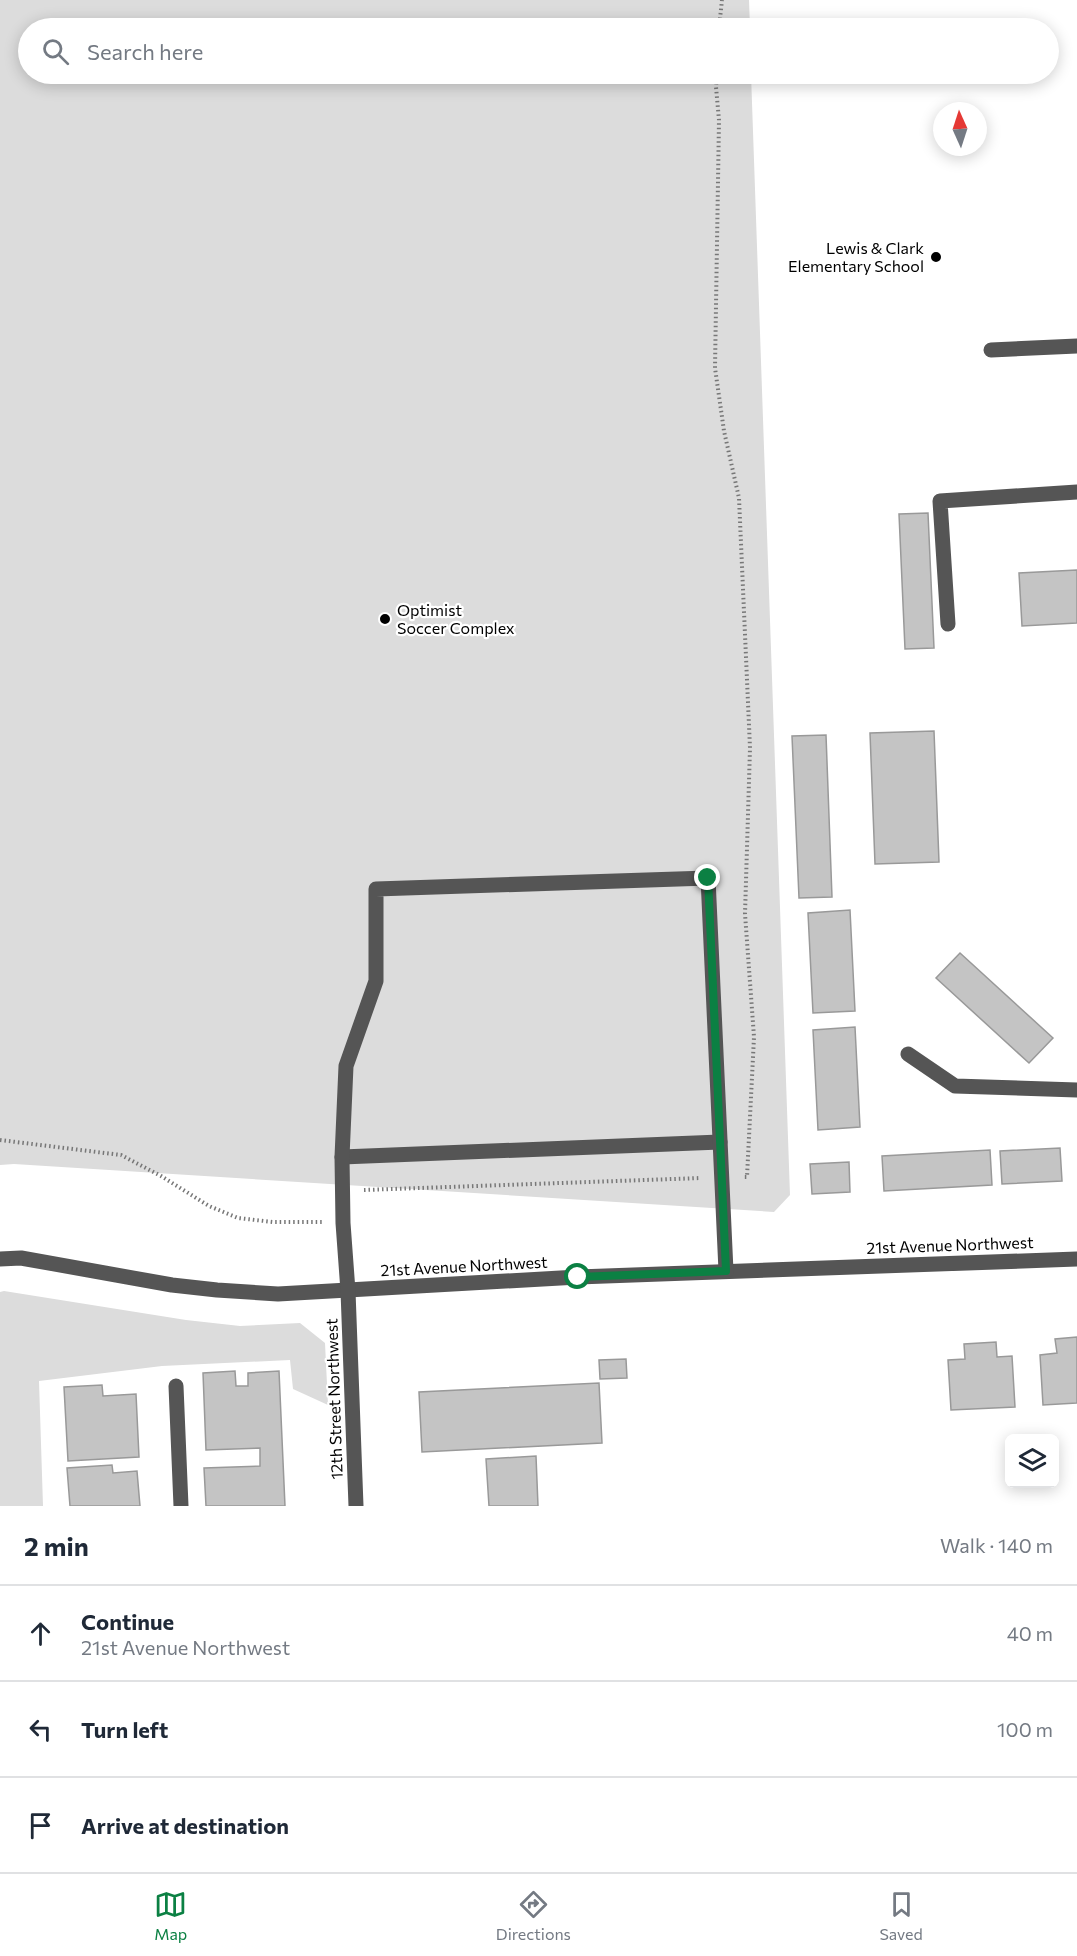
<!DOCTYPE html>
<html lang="en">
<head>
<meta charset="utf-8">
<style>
	:root { --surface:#fff; --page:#f6f6f7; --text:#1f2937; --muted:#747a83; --line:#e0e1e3; --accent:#0b8043 }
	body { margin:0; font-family:Commissioner,sans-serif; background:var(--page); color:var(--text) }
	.controls { position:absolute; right:18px; bottom:18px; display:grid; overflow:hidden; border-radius:9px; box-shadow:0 3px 15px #0003 }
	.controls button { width:54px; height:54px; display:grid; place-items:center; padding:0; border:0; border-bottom:2px solid var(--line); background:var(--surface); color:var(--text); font:30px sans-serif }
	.compass { position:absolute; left:933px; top:102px; width:54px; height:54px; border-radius:50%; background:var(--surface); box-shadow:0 3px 15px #0003; rotate:357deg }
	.stop { position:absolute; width:18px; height:18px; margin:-14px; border:4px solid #0b8043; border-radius:50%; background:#fff }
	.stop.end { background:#0b8043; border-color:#fff; box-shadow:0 2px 6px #0008 }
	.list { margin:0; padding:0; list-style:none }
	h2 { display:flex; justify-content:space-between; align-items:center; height:78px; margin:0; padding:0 24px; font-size:26px }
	h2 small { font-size:20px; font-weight:400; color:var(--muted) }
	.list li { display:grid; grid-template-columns:39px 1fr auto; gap:18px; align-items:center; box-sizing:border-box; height:96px; padding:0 24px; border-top:2px solid var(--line) }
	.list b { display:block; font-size:22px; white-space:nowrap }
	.list p { margin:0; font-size:20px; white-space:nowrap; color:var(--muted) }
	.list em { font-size:20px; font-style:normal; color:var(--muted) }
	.icon { flex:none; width:33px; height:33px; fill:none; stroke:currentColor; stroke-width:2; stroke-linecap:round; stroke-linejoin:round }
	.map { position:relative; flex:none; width:1077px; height:1506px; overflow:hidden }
	.search { position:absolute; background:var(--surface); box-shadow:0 3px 15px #0003; left:18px; right:18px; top:18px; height:66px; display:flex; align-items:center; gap:15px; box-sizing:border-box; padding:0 21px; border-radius:33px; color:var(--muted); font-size:22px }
	.sheet { height:366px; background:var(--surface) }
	nav { display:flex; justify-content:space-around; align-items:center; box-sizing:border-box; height:84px; border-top:2px solid var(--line); background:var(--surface); font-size:16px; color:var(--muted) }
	nav a { display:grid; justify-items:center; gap:3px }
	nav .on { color:var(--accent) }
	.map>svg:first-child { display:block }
	.green { fill:#dcdcdc }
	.building { fill:#c4c4c4; stroke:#999; stroke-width:1.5 }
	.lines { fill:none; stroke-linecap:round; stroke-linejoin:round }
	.path { stroke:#777; stroke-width:4; stroke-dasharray:1.5 3; stroke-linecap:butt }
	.minor { stroke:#555; stroke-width:15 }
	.route { stroke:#0b8043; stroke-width:8 }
	.poi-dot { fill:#000; stroke:#fff; stroke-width:2 }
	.labels { text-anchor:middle; stroke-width:4.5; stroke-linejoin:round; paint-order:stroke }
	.poi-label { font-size:16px; fill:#000; stroke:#fff; text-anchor:end }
	.street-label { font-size:16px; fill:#000; stroke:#fff }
</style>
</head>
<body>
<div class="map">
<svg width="1077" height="1506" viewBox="0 0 1077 1506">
	<rect width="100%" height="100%" fill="#fff"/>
	<!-- green -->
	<g class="green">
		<path d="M0 0H749L750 28H28V74H751L790 1195 774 1212 14 1164 0 1165Z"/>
		<path d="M4 1291 186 1320 240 1326 300 1323 325 1343 328 1405 293 1389 290 1360 162 1366 39 1381 43 1506H0V1292Z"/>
	</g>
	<!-- building -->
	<g class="building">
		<path d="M928 513 934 648 905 649 899 514Z"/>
		<path d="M1077 570V623L1022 626 1019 573Z"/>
		<path d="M934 731 939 862 875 864 870 733Z"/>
		<path d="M826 735 832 897 799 898 792 736Z"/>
		<path d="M850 910 855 1011 813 1013 808 913Z"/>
		<path d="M960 953 1053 1038 1029 1063 936 978Z"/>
		<path d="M855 1027 860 1127 818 1130 813 1030Z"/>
		<path d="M1060 1148 1062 1181 1002 1184 1000 1151Z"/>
		<path d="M990 1150 992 1185 884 1191 882 1156Z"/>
		<path d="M849 1162 850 1192 812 1194 810 1164Z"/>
		<path d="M1077 1337V1403L1043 1405 1040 1355 1057 1353 1055 1339Z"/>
		<path d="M996 1342 997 1357 1012 1356 1015 1407 951 1410 948 1360 965 1359 964 1344Z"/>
		<path d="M626 1359 627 1378 600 1379 599 1360Z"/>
		<path d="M235 1371 236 1386H248V1373L279 1371 285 1506H206L204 1468 260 1466V1448L206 1450 203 1373Z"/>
		<path d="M599 1383 602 1443 422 1452 419 1392Z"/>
		<path d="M102 1385 103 1396 136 1394 139 1457 68 1461 64 1387Z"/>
		<path d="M536 1456 538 1506H489L486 1459Z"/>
		<path d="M112 1465 113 1473 137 1471 140 1506H70L67 1468Z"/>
	</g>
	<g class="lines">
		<!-- path -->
		<g class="path">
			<path d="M719 28 722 0"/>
			<path d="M717 74 716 87 719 120 715 368 724 431 739 498 750 748 745 914 754 1037 747 1177H742"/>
			<path d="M0 1140 121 1155 161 1176 209 1206 238 1218 273 1222H324"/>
			<path d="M364 1190 701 1178"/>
		</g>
		<!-- minor -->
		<g class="minor">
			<path d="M991 350 1077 346"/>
			<path d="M948 624 940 501 1077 492"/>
			<path d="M908 1054 955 1086 1077 1090"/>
			<path d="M342 1157 720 1142"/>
			<path d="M0 1259 21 1258 172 1285 217 1290 278 1294 578 1277 1077 1259"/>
			<path d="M176 1386 181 1506"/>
			<path d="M356 1506 348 1291 343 1223 342 1157 346 1066 376 981V889L708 878 726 1271"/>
		</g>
	</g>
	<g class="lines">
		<!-- route -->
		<path class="route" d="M578 1277 726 1271 708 878"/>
	</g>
	<!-- markers -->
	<g class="poi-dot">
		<circle cx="936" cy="257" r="6"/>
		<circle cx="385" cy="619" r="6"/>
	</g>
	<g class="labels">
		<!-- poi labels -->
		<g class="poi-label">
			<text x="924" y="254">Lewis &amp; Clark<tspan x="924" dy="18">Elementary School</tspan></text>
			<text x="397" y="616" text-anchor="start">Optimist<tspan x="397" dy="18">Soccer Complex</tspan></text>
		</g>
		<!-- street labels -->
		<g class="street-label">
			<text transform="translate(950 1245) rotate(-2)" y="6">21st Avenue Northwest</text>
			<text transform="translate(464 1266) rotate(-3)" y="6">21st Avenue Northwest</text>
			<text transform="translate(334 1399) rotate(-92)" y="6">12th Street Northwest</text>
		</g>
	</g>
</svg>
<div class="controls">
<button><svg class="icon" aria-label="layers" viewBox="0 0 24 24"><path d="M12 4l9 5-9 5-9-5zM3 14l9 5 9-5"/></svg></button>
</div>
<svg class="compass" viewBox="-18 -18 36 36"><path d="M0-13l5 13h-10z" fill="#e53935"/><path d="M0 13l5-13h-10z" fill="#747a83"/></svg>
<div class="stop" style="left:578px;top:1277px"></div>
<div class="stop end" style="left:708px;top:878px"></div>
<div class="search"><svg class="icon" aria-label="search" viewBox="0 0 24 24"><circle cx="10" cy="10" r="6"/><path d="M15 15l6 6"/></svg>Search here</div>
</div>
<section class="sheet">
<h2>2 min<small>Walk · 140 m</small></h2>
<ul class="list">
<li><svg class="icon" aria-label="ahead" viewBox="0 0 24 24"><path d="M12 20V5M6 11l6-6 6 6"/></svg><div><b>Continue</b><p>21st Avenue Northwest</p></div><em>40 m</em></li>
<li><svg class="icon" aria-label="left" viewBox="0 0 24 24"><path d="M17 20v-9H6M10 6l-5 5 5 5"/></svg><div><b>Turn left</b></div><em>100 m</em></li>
<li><svg class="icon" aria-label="arrive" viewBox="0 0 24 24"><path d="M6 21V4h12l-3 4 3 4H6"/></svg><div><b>Arrive at destination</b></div></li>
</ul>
</section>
<nav>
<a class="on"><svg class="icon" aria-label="map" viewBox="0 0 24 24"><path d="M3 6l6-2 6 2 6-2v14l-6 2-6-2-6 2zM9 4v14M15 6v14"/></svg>Map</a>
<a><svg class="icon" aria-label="directions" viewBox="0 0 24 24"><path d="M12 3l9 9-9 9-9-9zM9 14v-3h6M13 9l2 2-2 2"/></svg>Directions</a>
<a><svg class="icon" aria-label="saved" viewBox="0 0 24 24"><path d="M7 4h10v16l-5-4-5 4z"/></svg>Saved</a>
</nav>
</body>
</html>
